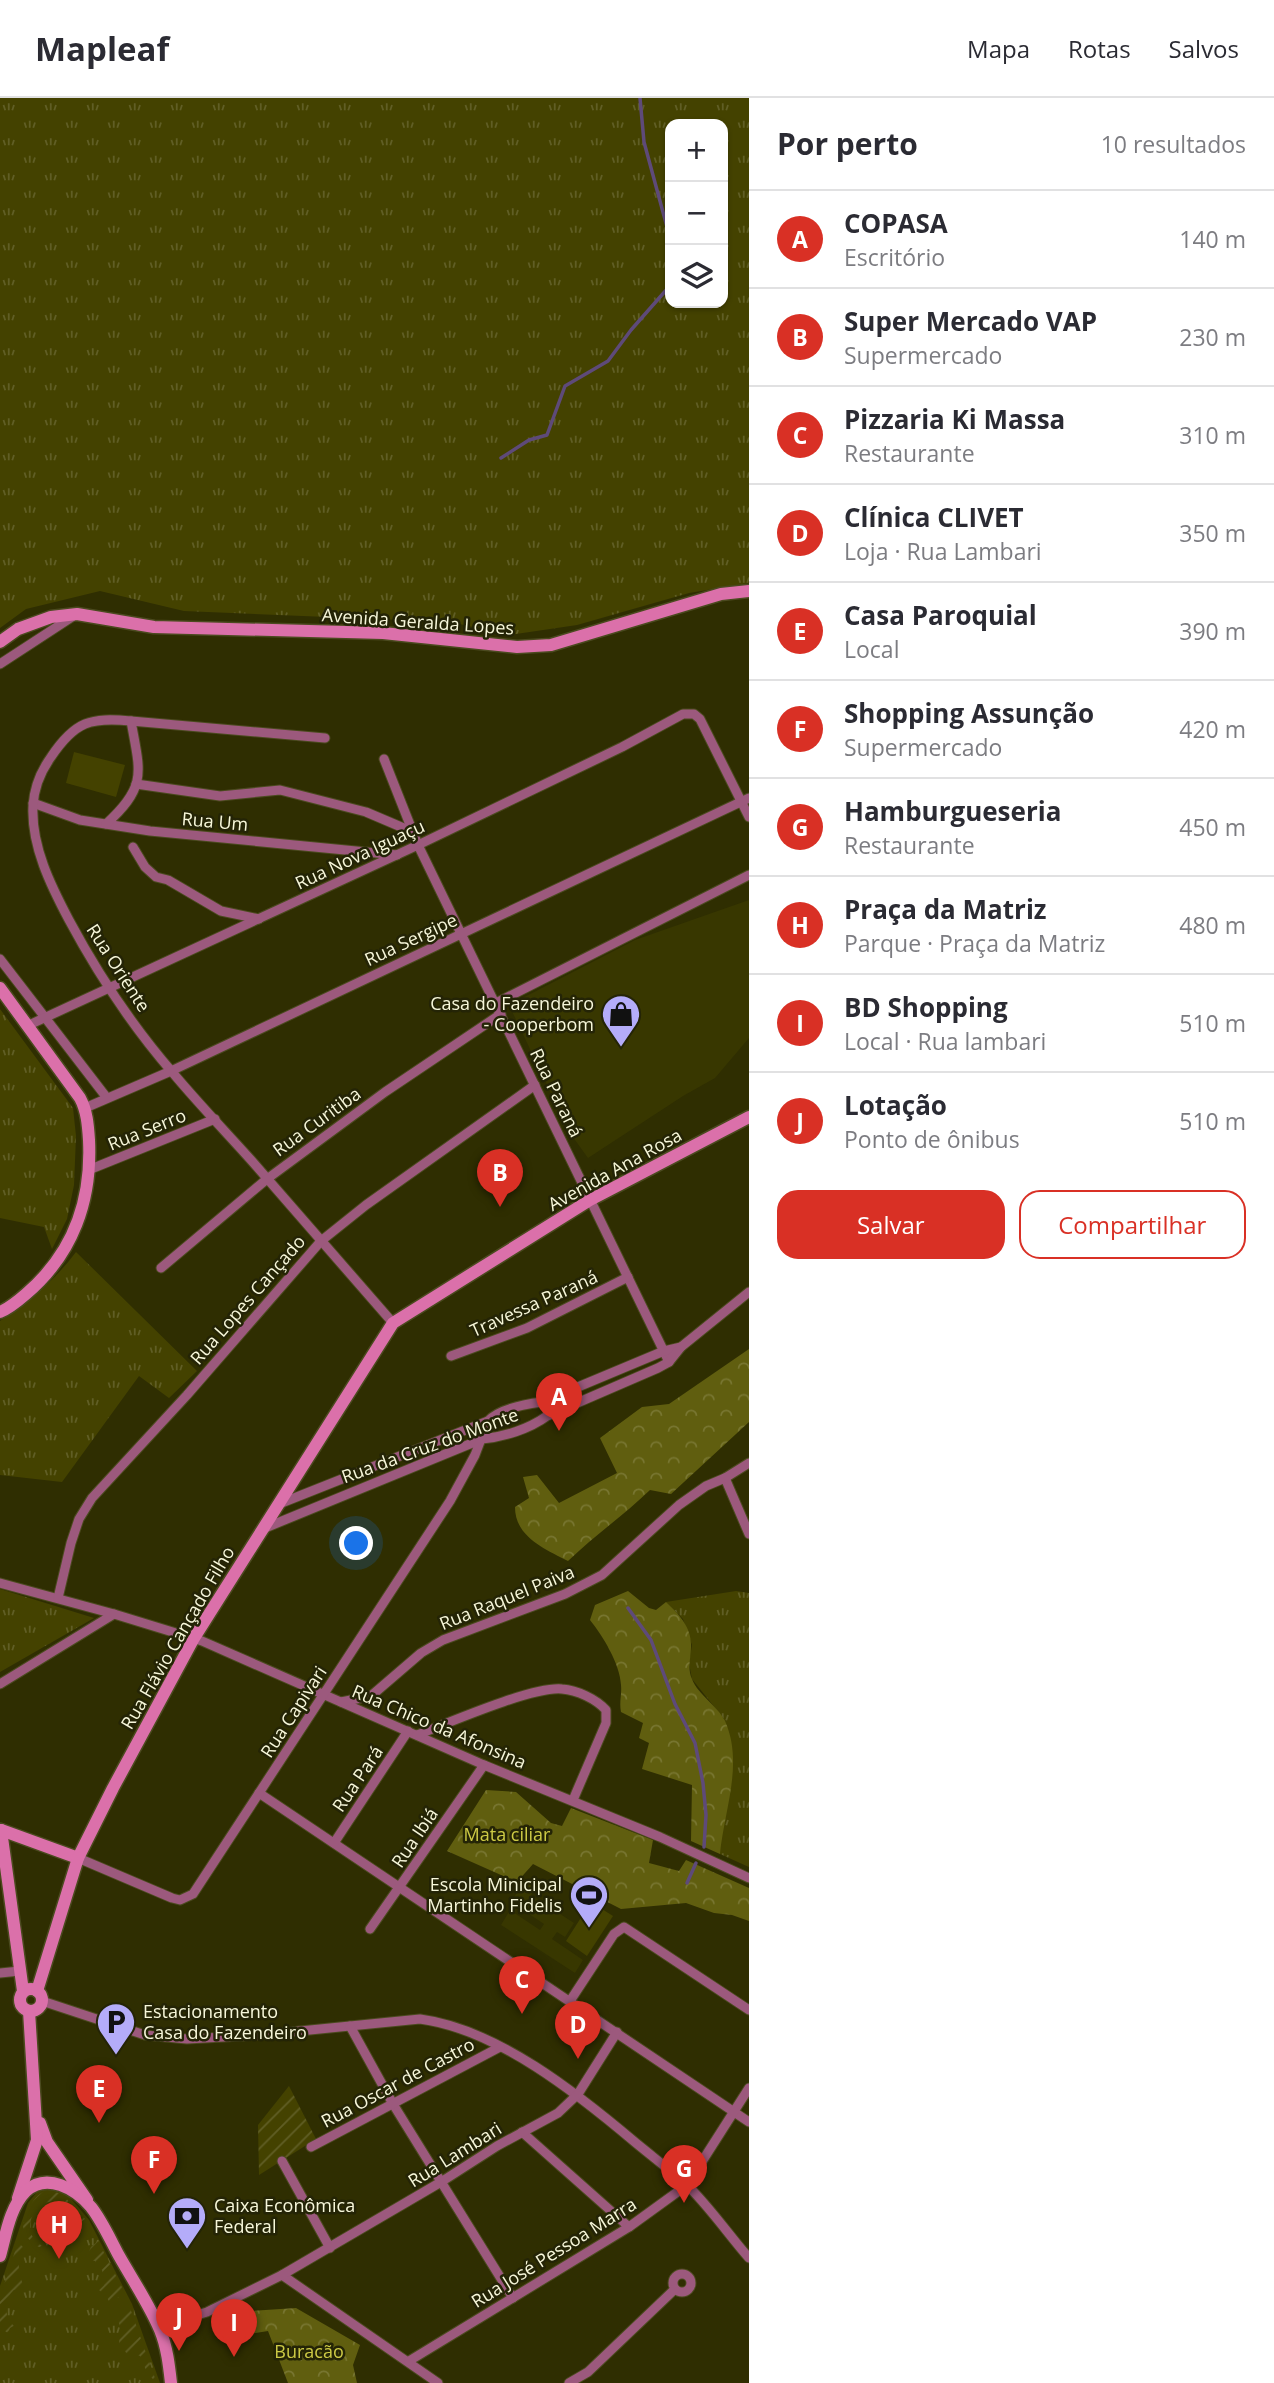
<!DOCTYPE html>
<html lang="pt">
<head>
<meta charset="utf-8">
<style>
	:root { --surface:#fff; --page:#f7f7f7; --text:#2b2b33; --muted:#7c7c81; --line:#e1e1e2; --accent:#d93025 }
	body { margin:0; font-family:"Open Sans",sans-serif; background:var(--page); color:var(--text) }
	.controls { position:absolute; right:21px; top:21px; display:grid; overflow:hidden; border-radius:14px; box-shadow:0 2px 5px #0004 }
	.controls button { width:63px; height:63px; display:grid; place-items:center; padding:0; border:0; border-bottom:2px solid var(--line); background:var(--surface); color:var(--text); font:35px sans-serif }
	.you { position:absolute; left:357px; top:1446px; width:24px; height:24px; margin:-18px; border:5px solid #fff; border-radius:50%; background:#1a73e8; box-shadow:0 0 0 10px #1a73e833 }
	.badge { display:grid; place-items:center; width:46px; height:46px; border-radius:50%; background:var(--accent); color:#fff; font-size:23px; font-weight:700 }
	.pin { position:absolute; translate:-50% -58px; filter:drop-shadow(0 2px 4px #0008) }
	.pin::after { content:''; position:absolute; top:37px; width:24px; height:21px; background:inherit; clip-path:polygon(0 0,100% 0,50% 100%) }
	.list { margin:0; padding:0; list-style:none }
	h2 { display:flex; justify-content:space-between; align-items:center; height:91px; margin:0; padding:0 28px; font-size:30px }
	h2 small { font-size:23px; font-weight:400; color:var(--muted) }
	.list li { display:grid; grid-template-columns:46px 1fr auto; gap:21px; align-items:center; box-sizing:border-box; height:98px; padding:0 28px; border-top:2px solid var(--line) }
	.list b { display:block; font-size:26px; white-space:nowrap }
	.list p { margin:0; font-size:23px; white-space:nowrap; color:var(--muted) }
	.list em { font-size:23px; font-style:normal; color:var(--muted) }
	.actions { display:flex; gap:14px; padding:21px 28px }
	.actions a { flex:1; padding:16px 0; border:2px solid var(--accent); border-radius:21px; text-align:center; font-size:24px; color:var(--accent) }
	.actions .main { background:var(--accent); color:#fff }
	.icon { flex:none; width:38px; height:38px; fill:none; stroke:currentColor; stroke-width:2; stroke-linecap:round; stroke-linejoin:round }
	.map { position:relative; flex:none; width:749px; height:2285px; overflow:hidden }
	header { display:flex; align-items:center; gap:42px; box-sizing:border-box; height:98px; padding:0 35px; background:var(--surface); border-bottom:2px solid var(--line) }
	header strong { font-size:33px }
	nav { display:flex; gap:38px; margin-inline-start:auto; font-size:24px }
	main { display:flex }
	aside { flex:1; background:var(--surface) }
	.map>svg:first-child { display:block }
	.built { fill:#383700 }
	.grass { fill:url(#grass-tufts); fill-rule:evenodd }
	.forest { fill:url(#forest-crowns) }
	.garden { fill:url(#garden-furrows) }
	.pitch { fill:#444200 }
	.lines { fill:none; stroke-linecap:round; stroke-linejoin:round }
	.stream { stroke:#5e4a79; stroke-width:3.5 }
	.minor-casing { stroke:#4b4a1f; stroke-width:11 }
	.secondary-casing { stroke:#4b4a1f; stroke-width:15 }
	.minor { stroke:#9c597d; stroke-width:9 }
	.secondary { stroke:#db70aa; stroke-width:12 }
	.labels { text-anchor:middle; stroke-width:5; stroke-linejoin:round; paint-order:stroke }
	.street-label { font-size:18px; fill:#f7f7da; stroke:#242406 }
	.poi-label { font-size:18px; fill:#f7f7da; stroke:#242406; text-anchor:end }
	.park-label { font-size:18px; fill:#cdca45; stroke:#242406 }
</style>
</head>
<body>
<header>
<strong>Mapleaf</strong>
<nav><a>Mapa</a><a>Rotas</a><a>Salvos</a></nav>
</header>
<main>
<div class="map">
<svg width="749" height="2285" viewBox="0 0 749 2285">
	<defs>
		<pattern id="grass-tufts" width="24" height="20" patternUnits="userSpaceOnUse" patternTransform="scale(1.75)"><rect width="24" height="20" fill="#444200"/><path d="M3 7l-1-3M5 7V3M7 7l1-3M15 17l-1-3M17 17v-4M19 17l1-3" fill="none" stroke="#605e25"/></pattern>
		<pattern id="forest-crowns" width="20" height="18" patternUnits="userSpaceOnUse" patternTransform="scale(1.75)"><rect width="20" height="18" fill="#605e0f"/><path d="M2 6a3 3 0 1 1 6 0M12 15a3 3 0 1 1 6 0" fill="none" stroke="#787631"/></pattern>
		<pattern id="garden-furrows" width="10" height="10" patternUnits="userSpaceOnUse" patternTransform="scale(1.75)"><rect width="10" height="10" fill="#444200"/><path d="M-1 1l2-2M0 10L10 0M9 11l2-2" fill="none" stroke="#605e25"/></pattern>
	</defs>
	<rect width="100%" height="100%" fill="#2f2e01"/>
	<!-- built -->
	<g class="built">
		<path d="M749 802V940L715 980 683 998 588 1060 570 1035 509 907 635 842Z"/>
		<path d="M525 1782 536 1789 531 1797 574 1825 565 1839 557 1834 552 1841 583 1862 575 1875 501 1827 510 1812 540 1832 544 1826 511 1804Z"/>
	</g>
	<!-- grass -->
	<g class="grass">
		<path d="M0 0H749V485L689 495 577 527 509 537 451 524 184 513 100 493 26 511 0 530ZM670 26H723V205H670Z"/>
		<path d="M0 911 73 1010 76 1038 74 1087 67 1121 52 1151 44 1129 0 1120Z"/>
		<path d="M76 1154 197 1273 169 1300 139 1278 62 1384 0 1377V1223C28 1205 56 1181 76 1154Z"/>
		<path d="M0 1491 94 1520 0 1574Z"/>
		<path d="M736 1493 749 1495V1769L720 1756 724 1621 692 1581 689 1565 692 1547 683 1521 666 1504Z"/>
		<path d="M53 2089 67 2096 89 2122 132 2206 160 2285H0V2188L28 2105 37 2094Z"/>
	</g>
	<!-- forest -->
	<g class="forest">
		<path d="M749 1251V1324L671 1396 650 1392C624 1417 594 1438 568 1463 545 1451 515 1439 515 1409L529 1400 523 1379 537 1377 559 1405 617 1375 600 1340 642 1309 669 1306Z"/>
		<path d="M628 1493 649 1510 656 1512 666 1504C679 1516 692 1530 691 1549 691 1560 687 1570 692 1581 698 1597 717 1607 725 1623 744 1666 724 1712 720 1756L691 1743 692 1687 642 1671 649 1645 639 1640 643 1625 621 1614C619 1604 622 1597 621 1587 620 1566 603 1538 590 1522L595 1507Z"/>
		<path d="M486 1692 516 1694 551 1725 562 1728 571 1710 653 1742 649 1765 679 1773 686 1762 749 1790V1823L732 1817 714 1815 686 1805 621 1811 533 1766 517 1784 447 1753Z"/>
		<path d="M296 2210 360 2247 353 2267 357 2285H288L268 2233 249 2236 237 2214Z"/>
	</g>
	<!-- garden -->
	<g class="garden">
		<path d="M289 1988 316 2041 259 2077 258 2027Z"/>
		<path d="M47 2092 62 2096 85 2121 81 2124C75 2119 73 2111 66 2107 38 2090 12 2137 47 2150 35 2151 25 2140 23 2128 28 2113 32 2098 47 2092Z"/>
		<path d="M98 2143 125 2195 110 2205 106 2198 99 2192 104 2187 99 2182 103 2177 102 2172 95 2171V2163L85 2162 91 2149Z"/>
		<path d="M18 2144 24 2150C16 2165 18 2176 25 2191L14 2192C3 2202 4 2218 14 2228L10 2230 8 2235 0 2230V2199Z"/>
		<path d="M130 2210 156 2283C145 2277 145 2267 140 2258L132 2255 128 2257 119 2246 120 2229 116 2214Z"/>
	</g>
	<!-- pitch -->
	<g class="pitch">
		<path d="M74 654 125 667 116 699 66 685Z"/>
		<path d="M591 1804 613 1818 587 1858 566 1843Z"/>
	</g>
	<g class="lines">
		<!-- stream -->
		<g class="stream">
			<path d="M640 0 644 44 670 140"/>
			<path d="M501 360 529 342 547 337 565 288 608 263 631 232 668 190 670 174"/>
			<path d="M628 1510 651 1542 675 1606 695 1645 703 1685 706 1717 704 1749"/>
			<path d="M687 1785 696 1765"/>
		</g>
		<!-- minor casing -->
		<g class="minor-casing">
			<g id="minor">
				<path d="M0 566 75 517"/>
				<path d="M131 623 325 640"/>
				<path d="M384 661 418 747 669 1264"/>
				<path d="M136 686 220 698 280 692 366 714 413 734"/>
				<path d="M33 705 80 722 150 733 397 757"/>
				<path d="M106 726C148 688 140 674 131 623 91 619 75 623 51 659 41 673 34 690 33 708 31 748 51 788 69 822 98 876 133 929 173 975 198 1005 225 1033 251 1062 298 1116 346 1171 393 1225"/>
				<path d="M133 749 145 769 156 779 168 782 221 813 259 821"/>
				<path d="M0 861 107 1000"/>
				<path d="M496 905 749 777"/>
				<path d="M29 927 418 747 622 649 683 616H694L700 621 749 719"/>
				<path d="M85 1010 171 973 749 700"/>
				<path d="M91 1071 215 1021"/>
				<path d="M161 1170 267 1081 385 994 501 916"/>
				<path d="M451 1258 527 1230 628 1179"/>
				<path d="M725 1380 749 1436"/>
				<path d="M279 1406 488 1323C499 1311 526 1306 542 1304L664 1253 681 1249"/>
				<path d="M265 1430 482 1341C504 1339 529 1331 547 1318L658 1270 669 1264 681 1249 749 1194"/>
				<path d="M0 1485 114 1516 0 1586"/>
				<path d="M58 1500 71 1445 79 1421 92 1400 187 1297 321 1143 366 1107 535 987"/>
				<path d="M114 1516 202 1543 484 1667 660 1739 749 1780"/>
				<path d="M341 1604 371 1598 421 1555 443 1542 565 1496 602 1477 679 1407 706 1388 725 1380 749 1365"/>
				<path d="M417 1637C448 1625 533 1588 562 1591 577 1592 596 1601 606 1612V1625L573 1702"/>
				<path d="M259 1695 749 2024"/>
				<path d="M334 1745 408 1633"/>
				<path d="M78 1760 172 1800 180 1802 193 1796 450 1403 475 1357 488 1323"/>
				<path d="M370 1831 484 1667"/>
				<path d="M0 1875 20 1873"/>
				<path d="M42 1903 145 1937 187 1941 260 1937 420 1921C497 1931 578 1996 636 2045 653 2059 670 2072 686 2086 709 2108 728 2136 749 2160"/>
				<path d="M570 1903 614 1836 624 1829 749 1912"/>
				<path d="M350 1928 393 2006 513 2200"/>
				<path d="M522 2034 629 2129"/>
				<path d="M311 2049 500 1949"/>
				<path d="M282 2063 330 2150"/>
				<circle cx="682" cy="2185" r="9"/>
				<path d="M282 2177 438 2285"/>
				<path d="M158 2229 207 2214 282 2177 441 2084 497 2048 558 2015 578 1996 617 1934"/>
				<path d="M409 2263 629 2129 687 2087 749 1990"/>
				<path d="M569 2285 588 2274 675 2191"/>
			</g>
		</g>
		<!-- secondary casing -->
		<g class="secondary-casing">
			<g id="secondary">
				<path d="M0 544 18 531 51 519 77 516 154 529 383 535 517 549 551 547 721 496 749 493"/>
				<path d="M0 890 80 1000C87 1013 88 1027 89 1042 92 1102 73 1156 26 1196 18 1203 10 1210 0 1214"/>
				<path d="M1 1732 23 1893"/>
				<path d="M1 1732 78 1760"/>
				<circle cx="31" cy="1902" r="11"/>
				<path d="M37 1893 78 1760 113 1690 194 1540 393 1225 590 1102 749 1019"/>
				<path d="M40 2025 47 2044 87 2102"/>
				<path d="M18 2100 37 2042 29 1913"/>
				<path d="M0 2158C6 2136 10 2109 26 2093 47 2074 76 2091 91 2109 102 2123 110 2141 118 2156 132 2181 149 2206 160 2232 167 2249 169 2267 171 2285"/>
			</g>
		</g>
		<!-- minor -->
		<use href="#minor" class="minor"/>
		<!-- secondary -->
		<use href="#secondary" class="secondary"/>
	</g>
	<!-- icons -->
	<defs>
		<g id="shop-pin" transform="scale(2.0125)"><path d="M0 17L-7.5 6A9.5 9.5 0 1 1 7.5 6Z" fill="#b4acf9" stroke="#242406"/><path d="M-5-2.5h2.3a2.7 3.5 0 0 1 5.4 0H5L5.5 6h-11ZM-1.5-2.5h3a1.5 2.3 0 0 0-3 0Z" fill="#111"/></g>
		<g id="stadium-pin" transform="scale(2.0125)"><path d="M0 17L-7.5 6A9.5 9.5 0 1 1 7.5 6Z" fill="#b4acf9" stroke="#242406"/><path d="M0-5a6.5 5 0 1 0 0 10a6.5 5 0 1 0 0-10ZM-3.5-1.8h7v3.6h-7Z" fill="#111"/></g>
		<g id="parking-pin" transform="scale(2.0125)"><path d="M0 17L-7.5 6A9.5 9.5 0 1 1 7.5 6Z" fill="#b4acf9" stroke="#242406"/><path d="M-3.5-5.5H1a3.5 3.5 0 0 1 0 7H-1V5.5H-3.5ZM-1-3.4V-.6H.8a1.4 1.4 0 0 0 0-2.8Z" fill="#111"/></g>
		<g id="bank-pin" transform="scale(2.0125)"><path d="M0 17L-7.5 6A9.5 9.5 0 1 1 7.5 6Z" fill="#b4acf9" stroke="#242406"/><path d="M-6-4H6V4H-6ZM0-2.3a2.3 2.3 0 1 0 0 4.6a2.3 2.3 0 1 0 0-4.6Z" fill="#111"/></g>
	</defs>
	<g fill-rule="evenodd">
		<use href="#shop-pin" x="621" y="916"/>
		<use href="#stadium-pin" x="589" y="1797"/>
		<use href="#parking-pin" x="116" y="1924"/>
		<use href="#bank-pin" x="187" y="2118"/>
	</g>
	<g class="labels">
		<!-- street labels -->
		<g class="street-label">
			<text transform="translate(418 524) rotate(4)" y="6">Avenida Geralda Lopes</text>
			<text transform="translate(215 724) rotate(5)" y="6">Rua Um</text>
			<text transform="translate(360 757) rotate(-25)" y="6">Rua Nova Iguaçu</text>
			<text transform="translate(411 842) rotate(-25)" y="6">Rua Sergipe</text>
			<text transform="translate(118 870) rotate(57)" y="6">Rua Oriente</text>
			<text transform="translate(556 995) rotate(64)" y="6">Rua Paraná</text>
			<text transform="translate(317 1024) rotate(-36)" y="6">Rua Curitiba</text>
			<text transform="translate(147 1032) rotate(-22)" y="6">Rua Serro</text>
			<text transform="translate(615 1072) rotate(-29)" y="6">Avenida Ana Rosa</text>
			<text transform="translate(248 1202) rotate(-49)" y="6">Rua Lopes Cançado</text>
			<text transform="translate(534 1206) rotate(-24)" y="6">Travessa Paraná</text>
			<text transform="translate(430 1348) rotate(-20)" y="6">Rua da Cruz do Monte</text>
			<text transform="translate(507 1500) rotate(-22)" y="6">Rua Raquel Paiva</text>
			<text transform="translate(178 1540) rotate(-60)" y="6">Rua Flávio Cançado Filho</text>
			<text transform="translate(294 1614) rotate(-57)" y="6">Rua Capivari</text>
			<text transform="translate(439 1629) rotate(23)" y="6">Rua Chico da Afonsina</text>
			<text transform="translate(358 1681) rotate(-56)" y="6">Rua Pará</text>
			<text transform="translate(415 1740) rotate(-56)" y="6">Rua Ibiá</text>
			<text transform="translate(398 1985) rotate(-28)" y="6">Rua Oscar de Castro</text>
			<text transform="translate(455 2057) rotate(-32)" y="6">Rua Lambari</text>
			<text transform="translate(554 2155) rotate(-32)" y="6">Rua José Pessoa Marra</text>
		</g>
		<!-- poi labels -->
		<g class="poi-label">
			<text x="594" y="912">Casa do Fazendeiro<tspan x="594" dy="21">- Cooperbom</tspan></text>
			<text x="562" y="1793">Escola Minicipal<tspan x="562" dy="21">Martinho Fidelis</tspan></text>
			<text x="143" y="1920" text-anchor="start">Estacionamento<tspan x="143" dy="21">Casa do Fazendeiro</tspan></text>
			<text x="214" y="2114" text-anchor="start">Caixa Econômica<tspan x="214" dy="21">Federal</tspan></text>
		</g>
		<!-- park labels -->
		<g class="park-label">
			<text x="507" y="1743">Mata ciliar</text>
			<text x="309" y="2260">Buracão</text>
		</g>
	</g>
</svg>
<div class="controls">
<button>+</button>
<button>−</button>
<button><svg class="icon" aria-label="layers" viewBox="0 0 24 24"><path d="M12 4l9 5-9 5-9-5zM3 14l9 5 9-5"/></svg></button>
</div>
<div class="you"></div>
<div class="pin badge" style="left:559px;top:1333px">A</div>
<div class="pin badge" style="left:500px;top:1109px">B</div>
<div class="pin badge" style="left:522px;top:1916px">C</div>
<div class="pin badge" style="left:578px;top:1961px">D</div>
<div class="pin badge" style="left:99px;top:2025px">E</div>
<div class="pin badge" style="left:154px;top:2096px">F</div>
<div class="pin badge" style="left:684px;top:2105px">G</div>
<div class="pin badge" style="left:59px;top:2161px">H</div>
<div class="pin badge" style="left:234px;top:2259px">I</div>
<div class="pin badge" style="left:179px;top:2253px">J</div>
</div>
<aside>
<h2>Por perto<small>10 resultados</small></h2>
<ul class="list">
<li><span class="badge">A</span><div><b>COPASA</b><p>Escritório</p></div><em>140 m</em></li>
<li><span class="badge">B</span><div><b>Super Mercado VAP</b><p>Supermercado</p></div><em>230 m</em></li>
<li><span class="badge">C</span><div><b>Pizzaria Ki Massa</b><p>Restaurante</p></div><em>310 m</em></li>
<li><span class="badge">D</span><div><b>Clínica CLIVET</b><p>Loja · Rua Lambari</p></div><em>350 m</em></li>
<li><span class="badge">E</span><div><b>Casa Paroquial</b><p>Local</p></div><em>390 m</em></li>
<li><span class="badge">F</span><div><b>Shopping Assunção</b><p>Supermercado</p></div><em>420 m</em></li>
<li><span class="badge">G</span><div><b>Hamburgueseria</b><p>Restaurante</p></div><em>450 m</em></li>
<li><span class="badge">H</span><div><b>Praça da Matriz</b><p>Parque · Praça da Matriz</p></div><em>480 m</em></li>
<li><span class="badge">I</span><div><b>BD Shopping</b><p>Local · Rua lambari</p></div><em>510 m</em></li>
<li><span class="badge">J</span><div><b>Lotação</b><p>Ponto de ônibus</p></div><em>510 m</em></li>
</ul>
<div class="actions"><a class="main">Salvar</a><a>Compartilhar</a></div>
</aside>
</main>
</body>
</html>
